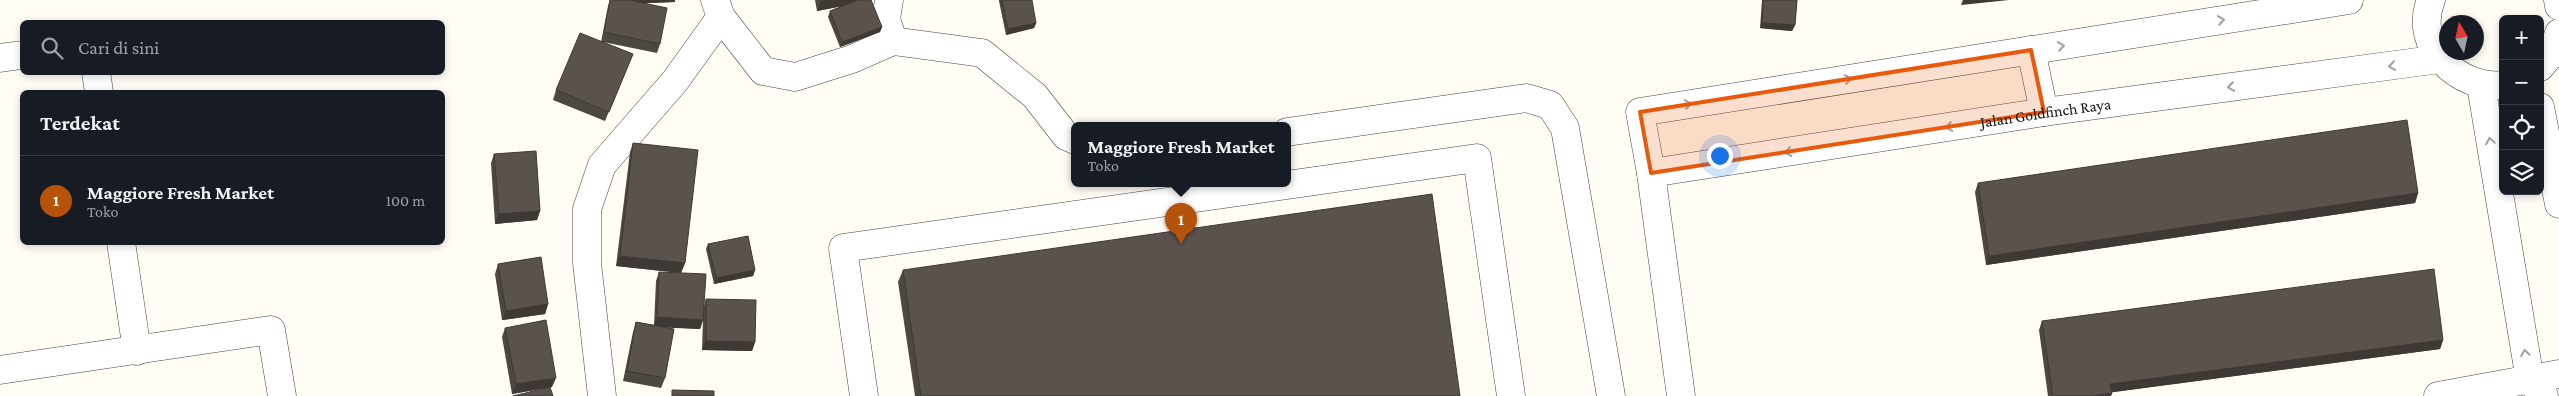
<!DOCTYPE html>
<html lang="id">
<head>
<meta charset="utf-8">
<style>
	:root { --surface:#171b24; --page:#242831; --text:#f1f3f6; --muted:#9ea1a6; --line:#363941; --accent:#b45309 }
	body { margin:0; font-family:"Crimson Pro",serif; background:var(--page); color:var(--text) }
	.controls { position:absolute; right:15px; top:15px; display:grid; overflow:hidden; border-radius:8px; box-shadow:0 2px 8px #0003 }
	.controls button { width:45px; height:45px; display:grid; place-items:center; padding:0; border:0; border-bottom:1px solid var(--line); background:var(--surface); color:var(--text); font:25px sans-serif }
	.compass { position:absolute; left:2439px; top:15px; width:45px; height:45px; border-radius:50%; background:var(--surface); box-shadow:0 2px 8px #0003; rotate:351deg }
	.you { position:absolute; left:1719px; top:155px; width:18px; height:18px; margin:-12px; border:4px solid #fff; border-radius:50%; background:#1a73e8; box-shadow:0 0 0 8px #1a73e833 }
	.badge { display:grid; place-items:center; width:32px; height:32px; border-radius:50%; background:var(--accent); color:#fff; font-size:16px; font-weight:700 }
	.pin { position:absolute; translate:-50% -41px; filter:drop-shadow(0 1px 2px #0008) }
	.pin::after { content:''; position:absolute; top:26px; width:18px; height:15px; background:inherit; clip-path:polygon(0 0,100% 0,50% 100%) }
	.popup { position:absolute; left:1071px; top:122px; width:220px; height:65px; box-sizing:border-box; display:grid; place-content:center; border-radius:8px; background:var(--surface); filter:drop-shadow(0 1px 4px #0005); font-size:16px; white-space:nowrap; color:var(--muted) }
	.popup b { font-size:19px; color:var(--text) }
	.popup::after { content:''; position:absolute; left:50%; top:100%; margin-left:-10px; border:10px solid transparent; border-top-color:var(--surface) }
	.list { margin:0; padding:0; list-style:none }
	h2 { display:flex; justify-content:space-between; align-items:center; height:65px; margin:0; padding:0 20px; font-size:21px }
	h2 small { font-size:16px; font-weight:400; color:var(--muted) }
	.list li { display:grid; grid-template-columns:32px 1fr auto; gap:15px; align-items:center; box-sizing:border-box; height:90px; padding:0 20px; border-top:1px solid var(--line) }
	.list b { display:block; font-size:19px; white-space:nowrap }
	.list p { margin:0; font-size:16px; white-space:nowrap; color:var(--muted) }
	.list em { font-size:16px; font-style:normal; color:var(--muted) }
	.icon { flex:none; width:28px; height:28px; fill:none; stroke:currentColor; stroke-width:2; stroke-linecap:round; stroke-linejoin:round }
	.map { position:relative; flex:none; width:2559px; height:396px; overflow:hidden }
	.search { position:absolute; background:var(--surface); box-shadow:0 2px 8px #0003; left:20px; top:20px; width:425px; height:55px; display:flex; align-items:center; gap:12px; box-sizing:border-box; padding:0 18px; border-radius:8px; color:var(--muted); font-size:19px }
	.panel { position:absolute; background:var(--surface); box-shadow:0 2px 8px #0003; left:20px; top:90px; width:425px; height:155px; border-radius:8px }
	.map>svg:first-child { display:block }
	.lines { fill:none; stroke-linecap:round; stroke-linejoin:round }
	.minor-casing { stroke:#444; stroke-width:29 }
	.minor { stroke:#fff; stroke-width:28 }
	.wall { fill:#4d4742 }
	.shaded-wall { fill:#3f3936 }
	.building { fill:#5a524d; stroke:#3f3936 }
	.oneway { stroke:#a0a0a0 }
	.marked { fill:#e8590c; fill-opacity:0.2; stroke:#e8590c; stroke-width:4; stroke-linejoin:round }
	.labels { text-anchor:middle; stroke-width:5; stroke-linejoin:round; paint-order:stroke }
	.street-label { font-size:16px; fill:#111; stroke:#fff }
</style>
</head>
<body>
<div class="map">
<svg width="2559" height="396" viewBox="0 0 2559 396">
	<rect width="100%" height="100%" fill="#fffdf5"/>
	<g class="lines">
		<!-- minor casing -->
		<g class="minor-casing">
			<g id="minor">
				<path d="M715 0 721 17 763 71 795 77 852 59 893 41 982 53 1035 96 1066 136 1075 140"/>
				<path d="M889 0 886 19 893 41"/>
				<path d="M2431 0C2412 46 2459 90 2503 85"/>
				<path d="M2558 0 2559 6"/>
				<path d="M2031 50 2044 112"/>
				<path d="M0 58 22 55"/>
				<path d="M2540 67 2552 53 2559 33"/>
				<path d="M96 72 99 92"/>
				<path d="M2481 85 2530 380 2544 396"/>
				<path d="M2540 107 2559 204"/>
				<path d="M1287 132 1526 98 1550 105 1565 128 1611 396"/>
				<path id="s1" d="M1651 173 2044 112 2440 59"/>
				<path d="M121 242 137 351"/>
				<path d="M0 370 271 330 282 396"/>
				<path d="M602 396 587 263V209L602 165 675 81 721 17"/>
				<path d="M864 396 843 248 1477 158 1511 396"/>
				<path d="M1681 396 1651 173 1640 112 2349 0"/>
				<path d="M2438 396 2559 374"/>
			</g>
		</g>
		<!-- minor -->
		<use href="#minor" class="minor"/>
	</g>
	<!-- wall -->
	<g class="wall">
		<path d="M610 0H675V2L645 3 660 44 657 53 603 42 633 54 605 121 553 100 556 90 601 42 608 6Z"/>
		<path d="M815 0H871L882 27 880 32 840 47 828 17 830 11 843 6 817 11Z"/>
		<path d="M999 0H1002L1036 23 1034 28 1006 35 999 1Z"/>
		<path d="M1762 0H1797L1795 25 1792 31 1760 28Z"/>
		<path d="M633 143 685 263 681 273 616 266 630 152Z"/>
		<path d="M494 154 540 211 537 220 495 224 491 163Z"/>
		<path d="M1978 183 2418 193 2415 203 1986 265 1975 192Z"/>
		<path d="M708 244 755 270 753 276 714 284 706 249Z"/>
		<path d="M498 264 548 304 545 314 502 320 495 274Z"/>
		<path d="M903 270 1460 396H915L898 282Z"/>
		<path d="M659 272 704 306 706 299 755 342 752 351 702 350 703 320 700 329 662 327 665 378 661 388 623 381 633 332 636 322 654 325 656 281Z"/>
		<path d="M2042 321 2443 340 2440 349 2112 392 2111 396H2048L2039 330Z"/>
		<path d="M505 328 552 387 512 394 502 337Z"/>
	</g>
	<!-- shaded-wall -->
	<g class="shaded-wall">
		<path d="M626 0H675V2L624 4Z"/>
		<path d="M828 0H868V1L817 11 821 1Z"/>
		<path d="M1963 0H2009L1961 5Z"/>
		<path d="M1036 23 1034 28 1006 35 1008 29Z"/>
		<path d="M1762 23 1795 25 1792 31 1760 28Z"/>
		<path d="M882 27 880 32 840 47 842 42Z"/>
		<path d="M2418 193 2415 203 1986 265 1989 256Z"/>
		<path d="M540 211 537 220 495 224 499 214Z"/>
		<path d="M620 256 685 263 681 273 616 266Z"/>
		<path d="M755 270 753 276 714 284 716 278Z"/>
		<path d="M548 304 545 314 502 320 506 311Z"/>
		<path d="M657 317 703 320 700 329 653 327Z"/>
		<path d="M2443 340 2440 349 2107 393 2110 384Z"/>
		<path d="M706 341 755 342 752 351 702 350Z"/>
		<path d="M556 378 552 387 512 394 516 384Z"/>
		<path d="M2112 393 2111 396H2093Z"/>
	</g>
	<!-- building -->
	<g class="building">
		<path d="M610 0H629L667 8 660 44 604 32Z"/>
		<path d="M858 0H871L882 27 842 42 830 11Z"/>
		<path d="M1002 0H1032L1036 23 1008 29Z"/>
		<path d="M1763 0H1797L1795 25 1762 23Z"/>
		<path d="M580 33 633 54 609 112 556 90Z"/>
		<path d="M2407 120 2418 193 1989 256 1978 183Z"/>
		<path d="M633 143 698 150 685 263 620 256Z"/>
		<path d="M536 151 540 211 499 214 494 154Z"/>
		<path d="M1432 194 1460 396H921L903 270Z"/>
		<path d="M748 236 755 270 716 278 708 244Z"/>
		<path d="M541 257 548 304 506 311 498 264Z"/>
		<path d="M2434 269 2443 340 2110 384 2112 393 2093 396H2053L2042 321Z"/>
		<path d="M659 272 706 274 703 320 657 317Z"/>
		<path d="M706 299 756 300 755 342 706 341Z"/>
		<path d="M546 320 556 378 516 384 505 328Z"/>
		<path d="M636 322 674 329 665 378 627 371Z"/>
		<path d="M550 387 553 396H513Z"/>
		<path d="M672 390 714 391V396H672Z"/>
	</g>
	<!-- one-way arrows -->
	<defs><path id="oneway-chevron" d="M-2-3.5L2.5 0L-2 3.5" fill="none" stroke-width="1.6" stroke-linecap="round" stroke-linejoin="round" transform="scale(1.25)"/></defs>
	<g class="oneway">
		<use href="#oneway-chevron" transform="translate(2221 20) rotate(-9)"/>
		<use href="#oneway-chevron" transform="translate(2061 46) rotate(-9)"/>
		<use href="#oneway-chevron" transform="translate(2392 66) rotate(172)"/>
		<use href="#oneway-chevron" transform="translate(1848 79) rotate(-9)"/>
		<use href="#oneway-chevron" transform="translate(2231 87) rotate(172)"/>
		<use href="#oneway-chevron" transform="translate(1688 104) rotate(-9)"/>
		<use href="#oneway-chevron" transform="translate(1949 127) rotate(171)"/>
		<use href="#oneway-chevron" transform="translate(2490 141) rotate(-99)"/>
		<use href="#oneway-chevron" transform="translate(1788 152) rotate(171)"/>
		<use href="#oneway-chevron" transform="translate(2525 353) rotate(-99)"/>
	</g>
	<!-- marked area -->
	<path class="marked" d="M2031 50 2044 112 1651 173 1640 112Z"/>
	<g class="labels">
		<!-- street labels -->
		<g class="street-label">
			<text dy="6" stroke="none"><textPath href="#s1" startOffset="399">Jalan Goldfinch Raya</textPath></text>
		</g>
	</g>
</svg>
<div class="controls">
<button>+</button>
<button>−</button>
<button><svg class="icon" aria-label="locate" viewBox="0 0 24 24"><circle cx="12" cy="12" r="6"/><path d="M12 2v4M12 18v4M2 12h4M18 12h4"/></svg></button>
<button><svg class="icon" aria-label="layers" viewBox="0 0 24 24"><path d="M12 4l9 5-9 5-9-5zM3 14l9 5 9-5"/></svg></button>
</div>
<svg class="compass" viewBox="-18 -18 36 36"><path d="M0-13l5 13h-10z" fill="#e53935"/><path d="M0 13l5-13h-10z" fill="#9ea1a6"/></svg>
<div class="you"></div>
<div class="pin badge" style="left:1181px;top:244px">1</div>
<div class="popup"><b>Maggiore Fresh Market</b>Toko</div>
<div class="search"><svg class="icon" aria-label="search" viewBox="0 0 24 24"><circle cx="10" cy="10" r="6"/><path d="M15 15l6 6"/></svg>Cari di sini</div>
<section class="panel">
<h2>Terdekat<small></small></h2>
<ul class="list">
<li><span class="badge">1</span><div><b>Maggiore Fresh Market</b><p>Toko</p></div><em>100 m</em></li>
</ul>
</section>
</div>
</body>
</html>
